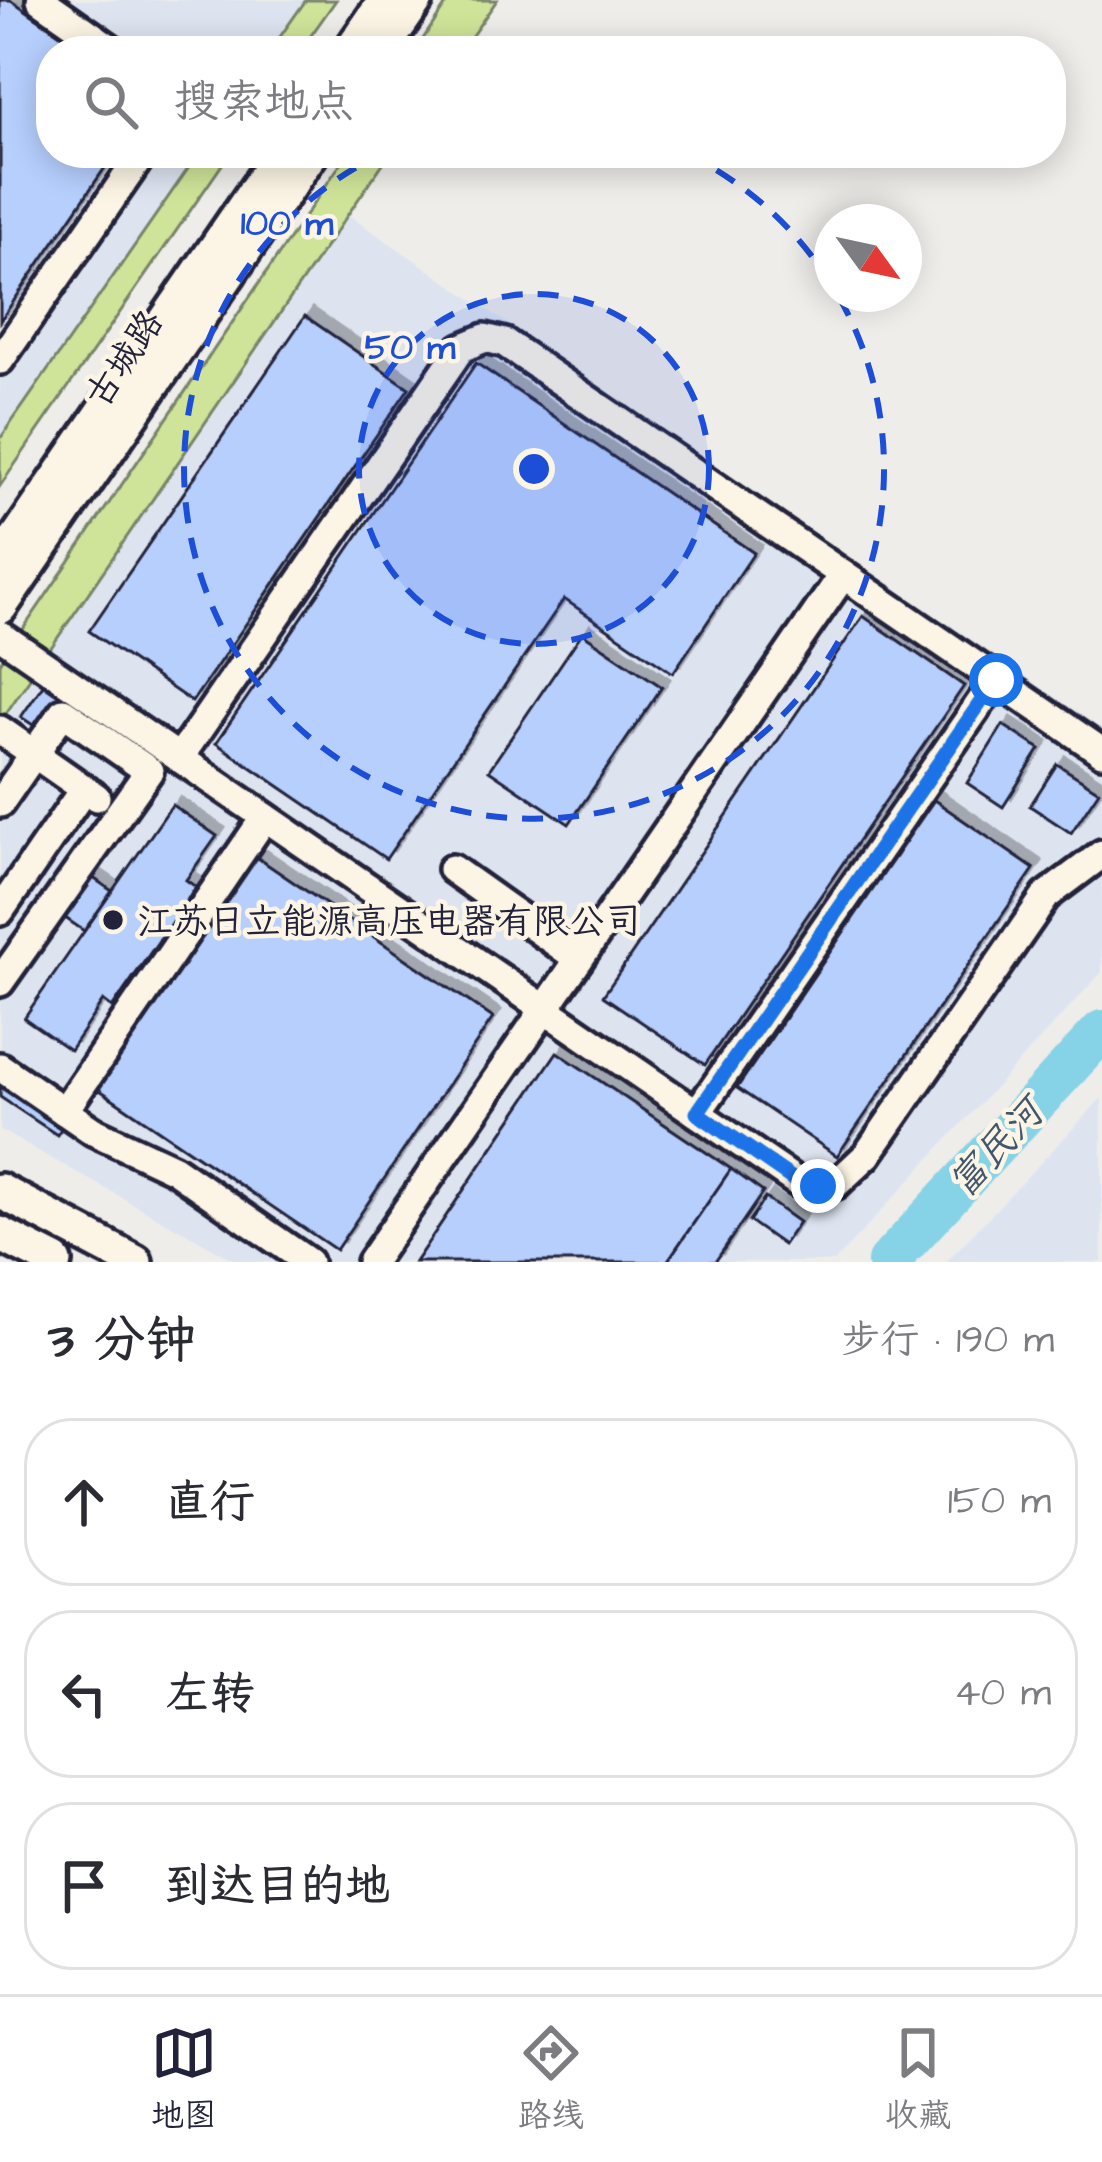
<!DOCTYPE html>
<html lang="zh">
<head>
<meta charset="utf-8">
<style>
	:root { --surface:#fff; --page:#f2f2f3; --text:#2b2b33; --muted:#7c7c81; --line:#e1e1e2; --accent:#22223b }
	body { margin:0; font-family:"Architects Daughter","LXGW WenKai TC",sans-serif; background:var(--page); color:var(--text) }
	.compass { position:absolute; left:814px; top:204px; width:108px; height:108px; border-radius:50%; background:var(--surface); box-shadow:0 6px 30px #0003; rotate:123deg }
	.stop { position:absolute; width:36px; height:36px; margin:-27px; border:9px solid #1a73e8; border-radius:50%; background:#fff }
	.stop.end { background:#1a73e8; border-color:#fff; box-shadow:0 3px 12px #0008 }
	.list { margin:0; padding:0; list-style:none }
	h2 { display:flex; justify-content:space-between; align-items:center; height:156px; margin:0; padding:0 48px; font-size:51px }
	h2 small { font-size:39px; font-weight:400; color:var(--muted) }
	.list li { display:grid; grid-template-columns:78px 1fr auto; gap:36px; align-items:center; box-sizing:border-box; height:168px; margin:0 24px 24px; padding:0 24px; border:3px solid var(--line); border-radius:48px }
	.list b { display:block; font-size:45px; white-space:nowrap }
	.list em { font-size:39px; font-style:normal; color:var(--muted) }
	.icon { flex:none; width:66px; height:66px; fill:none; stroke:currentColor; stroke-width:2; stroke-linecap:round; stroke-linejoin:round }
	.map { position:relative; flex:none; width:1102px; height:1262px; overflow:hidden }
	.search { position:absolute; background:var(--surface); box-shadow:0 6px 30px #0003; left:36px; right:36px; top:36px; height:132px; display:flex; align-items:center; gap:30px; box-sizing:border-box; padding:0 42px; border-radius:48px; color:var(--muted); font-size:45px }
	.sheet { height:732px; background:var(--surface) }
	nav { display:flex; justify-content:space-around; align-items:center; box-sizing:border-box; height:168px; border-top:3px solid var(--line); background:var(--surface); font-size:33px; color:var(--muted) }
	nav a { display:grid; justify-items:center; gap:6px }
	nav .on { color:var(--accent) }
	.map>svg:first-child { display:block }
	.built { fill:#dde4f0 }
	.green { fill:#cfe498; stroke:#78836a; stroke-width:3 }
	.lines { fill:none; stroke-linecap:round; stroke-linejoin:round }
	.river { stroke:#86d2e6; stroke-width:42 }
	.building { fill:#b6cffd; stroke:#22223b; stroke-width:3; filter:url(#shadow) }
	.minor-casing { stroke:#22223b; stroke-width:36 }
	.major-casing { stroke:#22223b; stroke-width:42 }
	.minor { stroke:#fcf5e5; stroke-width:27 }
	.major { stroke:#fcf5e5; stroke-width:33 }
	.route { stroke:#1a73e8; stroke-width:15 }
	.ring { fill:none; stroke:#1d4ed8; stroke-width:6; stroke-dasharray:21 15 }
	.poi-dot { fill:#22223b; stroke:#fcf5e5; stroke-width:4.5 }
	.labels { text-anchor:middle; stroke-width:9; stroke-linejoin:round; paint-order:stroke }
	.street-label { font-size:36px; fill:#22223b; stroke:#fcf5e5 }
	.poi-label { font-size:36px; fill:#22223b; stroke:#fcf5e5; text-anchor:start }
	.water-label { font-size:39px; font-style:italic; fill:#40576e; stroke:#fcf5e5 }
	.centre { fill:#1d4ed8; stroke:#fcf5e5; stroke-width:6 }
	.ring-label { font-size:36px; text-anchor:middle; font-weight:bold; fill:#1d4ed8; stroke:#fcf5e5; stroke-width:9; stroke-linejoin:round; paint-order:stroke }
</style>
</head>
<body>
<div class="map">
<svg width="1102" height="1262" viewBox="0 0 1102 1262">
	<defs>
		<filter id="shadow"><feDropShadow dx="8" dy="-8" stdDeviation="0" flood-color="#0004"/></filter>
	</defs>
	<rect width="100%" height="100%" fill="#eeedea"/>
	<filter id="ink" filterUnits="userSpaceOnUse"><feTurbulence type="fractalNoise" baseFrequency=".00833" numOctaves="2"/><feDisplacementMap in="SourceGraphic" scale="24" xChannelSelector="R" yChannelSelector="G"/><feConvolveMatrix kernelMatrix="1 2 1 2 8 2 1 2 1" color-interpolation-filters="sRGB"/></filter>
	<g filter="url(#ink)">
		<!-- built -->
		<g class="built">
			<path d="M0 0H306L270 51H51V153H199L0 439Z"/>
			<path d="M347 214 1102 729V972L834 1262H238L0 1130V722Z"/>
			<path d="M1102 1098V1262H946Z"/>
		</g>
		<!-- green -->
		<g class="green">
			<path d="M306 0H336L300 51H270Z"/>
			<path d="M449 0H497L461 51H415Z"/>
			<path d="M199 153H230L0 486V439Z"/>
			<path d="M348 153H390L0 722V663Z"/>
		</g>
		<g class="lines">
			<!-- river -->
			<path class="river" d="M888 1262 1102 1031"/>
		</g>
		<!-- building -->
		<g class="building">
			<path d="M0 0H11L85 51H51V153H115L0 321Z"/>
			<path d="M305 316 409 388 192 702 89 631Z"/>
			<path d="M476 363 754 553 673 673 564 599 386 859 216 743Z"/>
			<path d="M863 616 964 686 705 1065 603 996Z"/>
			<path d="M582 633 662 687 569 824 489 770Z"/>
			<path d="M45 682 60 693 36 727 21 717Z"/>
			<path d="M1003 725 1040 749 1003 807 967 783Z"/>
			<path d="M1057 764 1099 791 1071 833 1030 806Z"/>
			<path d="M934 800 1034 869 837 1156 737 1088Z"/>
			<path d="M172 805 217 836 186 880 196 887 112 1008 103 1001 70 1050 24 1018Z"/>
			<path d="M252 854 493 1018 336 1250 94 1086Z"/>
			<path d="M86 873 112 891 84 931 58 913Z"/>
			<path d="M557 1052 731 1169 667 1262H415Z"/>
			<path d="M0 1075 67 1120 57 1135 0 1097Z"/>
			<path d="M731 1169 763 1192 715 1262H667Z"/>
			<path d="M765 1198 799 1222 783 1245 749 1221Z"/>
		</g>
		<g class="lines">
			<!-- minor casing -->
			<g class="minor-casing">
				<g id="minor">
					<path d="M41 0 114 51"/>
					<path d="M0 360 143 153"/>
					<path d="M0 635 800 1184H836L867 1155 1046 896 1102 854"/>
					<path d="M0 730 96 797"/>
					<path d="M179 758 461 348 485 338 505 343 1102 752"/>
					<path d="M0 803 63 712 149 771 0 982"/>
					<path d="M452 869 579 959"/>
					<path d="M0 911 84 789"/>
					<path d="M0 1067 93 1131 174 1169 308 1262"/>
					<path d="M64 1111 265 817"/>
					<path d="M697 1113 996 680"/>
					<path d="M371 1262 843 575"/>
				</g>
			</g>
			<!-- major casing -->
			<g class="major-casing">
				<g id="major">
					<path d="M351 51 386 0"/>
					<path d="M381 51 416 0"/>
					<path d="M0 563 281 153"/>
					<path d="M0 607 311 153"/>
					<path d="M0 1191 135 1262"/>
					<path d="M0 1234 55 1262"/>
				</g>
			</g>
			<!-- minor -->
			<use href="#minor" class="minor"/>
			<!-- major -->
			<use href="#major" class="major"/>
		</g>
	</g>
	<g class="lines" filter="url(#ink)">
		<!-- route -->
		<path class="route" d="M818 1186 800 1184 697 1113 996 680"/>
	</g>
	<!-- distance rings -->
	<circle cx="534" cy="469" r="175" fill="#1d4ed8" fill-opacity=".12"/>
	<g class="ring">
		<circle cx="534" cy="469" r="175"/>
		<path d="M685 153A350 350 0 0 1 831 284M839 297A350 350 0 1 1 383 153"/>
	</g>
	<!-- markers -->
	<circle class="poi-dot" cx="113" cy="920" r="12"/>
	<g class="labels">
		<!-- street labels -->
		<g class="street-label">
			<text transform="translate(123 358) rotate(-56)" y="13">古城路</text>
		</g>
		<!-- poi labels -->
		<g class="poi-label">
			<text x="137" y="933">江苏日立能源高压电器有限公司</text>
		</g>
		<!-- water labels -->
		<g class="water-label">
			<text transform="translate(995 1147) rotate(-47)" y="14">富民河</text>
		</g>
	</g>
	<circle cx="534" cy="469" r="18" class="centre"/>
	<g class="ring-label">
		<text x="287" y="234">100 m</text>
		<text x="410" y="358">50 m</text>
	</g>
</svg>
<svg class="compass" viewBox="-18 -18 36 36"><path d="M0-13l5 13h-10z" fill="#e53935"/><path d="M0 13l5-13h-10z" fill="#7c7c81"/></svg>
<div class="stop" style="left:996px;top:680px"></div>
<div class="stop end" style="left:818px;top:1186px"></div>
<div class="search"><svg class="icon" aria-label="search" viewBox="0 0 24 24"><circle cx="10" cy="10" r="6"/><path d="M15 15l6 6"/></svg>搜索地点</div>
</div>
<section class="sheet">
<h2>3 分钟<small>步行 · 190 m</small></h2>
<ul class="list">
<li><svg class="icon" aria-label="ahead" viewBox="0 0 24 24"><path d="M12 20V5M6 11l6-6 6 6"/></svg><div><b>直行</b></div><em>150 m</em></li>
<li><svg class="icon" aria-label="left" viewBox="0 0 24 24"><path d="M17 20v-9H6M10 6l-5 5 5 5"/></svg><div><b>左转</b></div><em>40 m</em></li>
<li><svg class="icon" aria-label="arrive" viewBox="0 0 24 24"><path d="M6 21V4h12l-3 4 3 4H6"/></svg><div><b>到达目的地</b></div></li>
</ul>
</section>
<nav>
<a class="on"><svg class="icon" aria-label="map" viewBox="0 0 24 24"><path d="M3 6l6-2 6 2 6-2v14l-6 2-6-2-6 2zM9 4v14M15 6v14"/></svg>地图</a>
<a><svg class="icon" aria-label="directions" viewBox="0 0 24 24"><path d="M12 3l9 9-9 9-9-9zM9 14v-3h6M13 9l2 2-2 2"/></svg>路线</a>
<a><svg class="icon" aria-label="saved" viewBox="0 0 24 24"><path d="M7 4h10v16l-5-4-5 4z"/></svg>收藏</a>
</nav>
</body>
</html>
